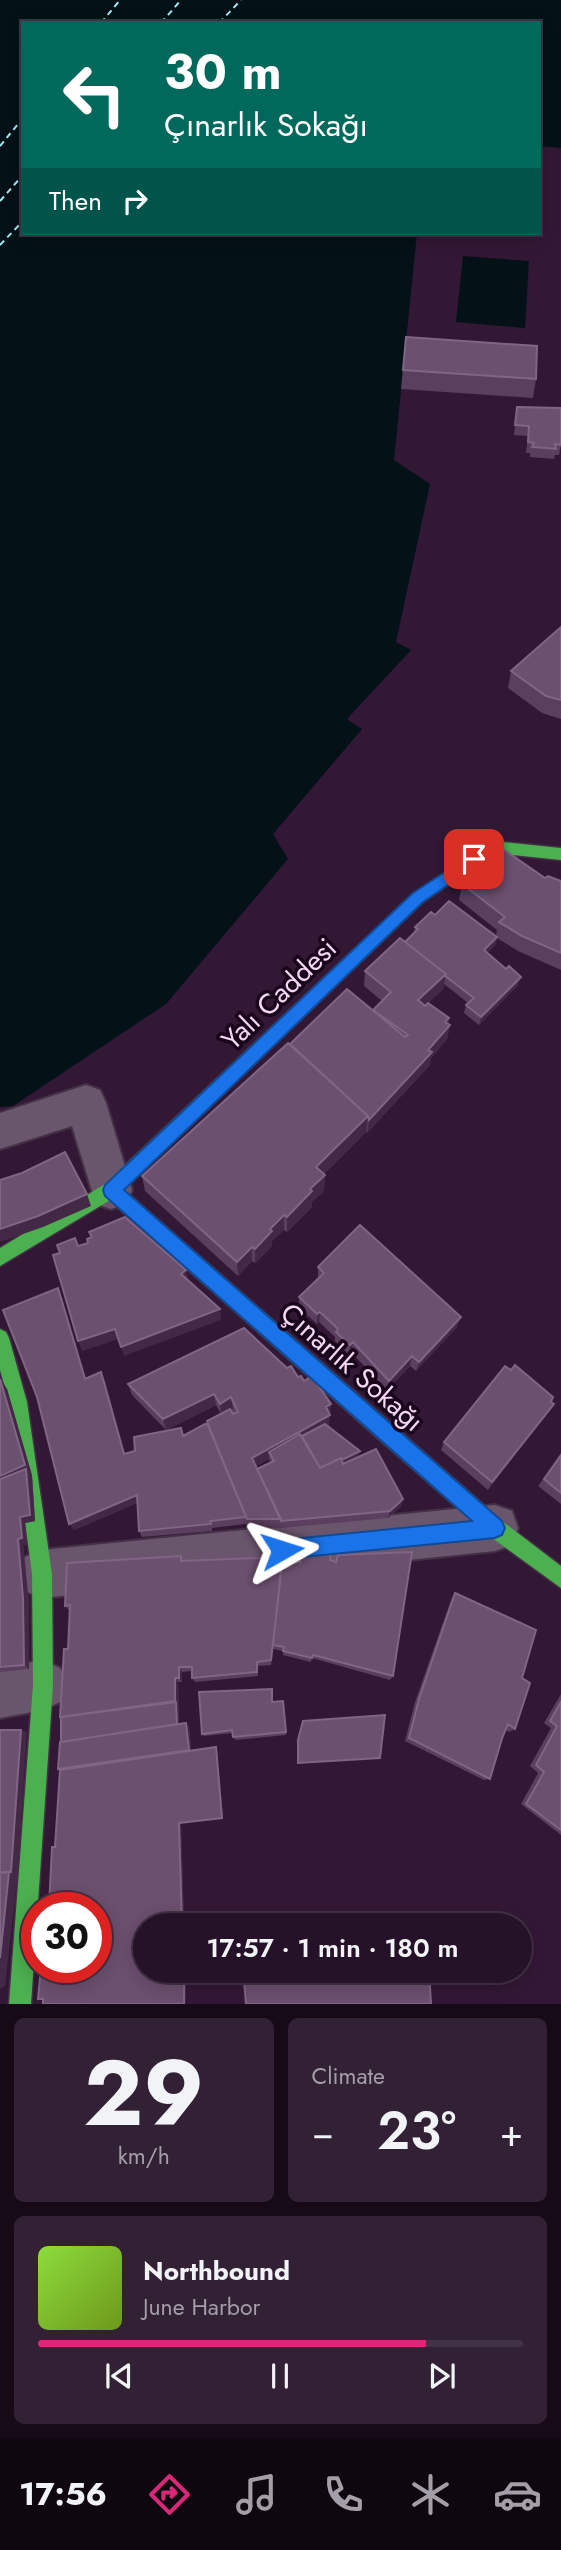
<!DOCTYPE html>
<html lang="en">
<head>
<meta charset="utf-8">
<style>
	:root { --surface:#261228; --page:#322034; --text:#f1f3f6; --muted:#a49ea8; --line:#423245; --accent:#db2777 }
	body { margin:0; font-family:Jost,sans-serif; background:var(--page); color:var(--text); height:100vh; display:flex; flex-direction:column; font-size:26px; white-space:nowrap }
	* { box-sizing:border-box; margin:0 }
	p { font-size:23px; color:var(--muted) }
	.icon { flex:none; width:38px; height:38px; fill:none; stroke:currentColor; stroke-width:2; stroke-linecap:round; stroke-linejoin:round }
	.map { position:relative; height:2004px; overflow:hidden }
	.drawer { display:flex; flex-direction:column; gap:14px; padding:14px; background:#150a16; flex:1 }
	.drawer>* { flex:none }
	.banner { position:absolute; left:21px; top:21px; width:520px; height:214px; border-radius:0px; box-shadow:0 4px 18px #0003,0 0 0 2px var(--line); background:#00695c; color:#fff; overflow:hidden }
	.speed { position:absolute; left:21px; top:1892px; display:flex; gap:14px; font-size:35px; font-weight:700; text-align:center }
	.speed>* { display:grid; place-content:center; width:91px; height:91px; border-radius:50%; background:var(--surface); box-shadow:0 4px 18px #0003,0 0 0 2px var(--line); line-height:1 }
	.speed .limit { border:10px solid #d22; background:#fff; color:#111 }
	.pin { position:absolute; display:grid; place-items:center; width:60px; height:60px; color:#fff; margin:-30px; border-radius:14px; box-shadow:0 4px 10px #0006 }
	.me { position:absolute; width:77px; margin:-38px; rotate:84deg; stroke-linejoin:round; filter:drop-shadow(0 0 5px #0008) }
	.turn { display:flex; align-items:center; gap:24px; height:147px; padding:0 28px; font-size:32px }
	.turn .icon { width:91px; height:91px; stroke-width:2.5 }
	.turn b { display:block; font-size:49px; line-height:60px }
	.then { display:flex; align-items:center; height:66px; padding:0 28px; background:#0003; gap:14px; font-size:26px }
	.big { font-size:52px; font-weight:600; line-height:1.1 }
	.drawer .widget { flex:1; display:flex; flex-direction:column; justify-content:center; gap:10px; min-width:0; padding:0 24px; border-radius:10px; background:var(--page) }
	.drawer .dial { align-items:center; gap:0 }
	.dial b { font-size:91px; line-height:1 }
	.song { display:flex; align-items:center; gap:21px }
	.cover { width:84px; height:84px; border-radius:10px; background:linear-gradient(135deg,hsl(90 70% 55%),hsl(80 70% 35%)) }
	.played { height:7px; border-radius:4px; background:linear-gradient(90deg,var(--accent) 80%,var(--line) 80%) }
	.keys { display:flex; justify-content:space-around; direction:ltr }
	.heat { display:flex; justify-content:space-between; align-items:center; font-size:38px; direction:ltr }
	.drawer .tiles { flex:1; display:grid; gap:14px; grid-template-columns:1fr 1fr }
	.widget:last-child { grid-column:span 2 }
	.trip { position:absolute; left:133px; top:1913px; width:399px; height:70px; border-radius:35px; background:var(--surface); box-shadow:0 4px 18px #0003,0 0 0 2px var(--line); font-weight:600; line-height:70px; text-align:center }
	.dock { display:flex; height:112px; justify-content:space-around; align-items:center; background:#0f0710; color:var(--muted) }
	.dock .icon { width:49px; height:49px }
	.dock .on { color:var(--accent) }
	.dock b { font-size:32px; color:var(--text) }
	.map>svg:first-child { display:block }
	.water { fill:#041116 }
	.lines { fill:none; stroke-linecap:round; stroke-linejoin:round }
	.ferry { stroke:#a1ecf4; stroke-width:2; stroke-dasharray:6 4.5; stroke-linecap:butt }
	.street-casing { stroke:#443145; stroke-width:4 }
	.fast-casing { stroke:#443145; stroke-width:3 }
	.slow-casing { stroke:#443145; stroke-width:3 }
	.street { fill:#6a566c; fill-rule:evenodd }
	.fast { fill:#4caf50; fill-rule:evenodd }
	.slow { fill:#ffc107; fill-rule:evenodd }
	.wall { fill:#5b3f5e; fill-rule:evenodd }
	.shaded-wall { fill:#442947 }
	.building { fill:#6c506f; stroke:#816584; stroke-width:2 }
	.route { fill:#1a73e8; stroke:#114b97; stroke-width:2 }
	.labels { text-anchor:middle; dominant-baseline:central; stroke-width:7; stroke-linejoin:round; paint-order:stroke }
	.street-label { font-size:28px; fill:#f4d6f5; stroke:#1a061b }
</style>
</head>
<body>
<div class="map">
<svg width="561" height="2004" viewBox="0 0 561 2004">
	<rect width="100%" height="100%" fill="#321835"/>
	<path class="water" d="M0,0H561V148L539,146V23H23V233H417L394,460L430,484L396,642L411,650L347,719L362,729L273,834L288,859L166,1004L13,1106L0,1107Z
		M463,256L529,261L525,328L456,322Z"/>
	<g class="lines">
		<path class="ferry" d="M101,23L120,0
			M161,23L181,0
			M219,23L241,0
			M0,146L23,118
			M0,201L23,175
			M0,245L23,221"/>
		<defs>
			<path id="street" d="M86,1085L100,1090L106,1103L132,1190L126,1204L111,1209L96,1204L72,1126L0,1149V1113Z
				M495,1505L512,1511L518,1528L512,1545L495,1551L42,1598L25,1591L18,1574L25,1557L42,1550Z
				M43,1660L60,1668L68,1685L60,1702L43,1710L0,1718V1668Z"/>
			<path id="fast" d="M492,841L561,848V860L494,853L423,902L117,1196L0,1266V1248L105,1184L413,894Z
				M0,1329L6,1332L9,1338L27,1402L52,1574L53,1685L31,2004H9L33,1685L32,1574L9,1402L0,1370Z
				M371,1410L378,1412L502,1521L561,1566V1588L488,1535L364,1426L362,1419L364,1412Z"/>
			<path id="slow" d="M111,1182L117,1184L378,1412L380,1419L378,1426L371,1428L364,1426L105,1196L103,1190L105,1184Z"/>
		</defs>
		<use href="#street" class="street-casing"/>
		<use href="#fast" class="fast-casing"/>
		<use href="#slow" class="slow-casing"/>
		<use href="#street" class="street"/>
		<use href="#fast" class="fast"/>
		<use href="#slow" class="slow"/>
	</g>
	<path class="wall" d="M432,233H534L533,236L482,233V235Z
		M406,337L536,379L533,398L401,389Z
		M517,407L561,445L559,455H555L554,459L530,457V453H526L528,436L514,435Z
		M561,627V719L542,713L508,688L511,671Z
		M492,858L545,878L561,881V970L518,951L497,938L495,945L487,953L518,985L479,1025L464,1013L466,1005L468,1003L444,984L443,989L428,1003L449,1018L448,1023L450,1025L447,1039L431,1058L429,1066L367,1133L366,1132L324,1174L325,1175L324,1191L312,1202V1207L287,1232L284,1230L272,1241V1246L255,1263L252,1261L238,1276L145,1191L142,1176L290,1044L373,1011L382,1001L364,986L365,971L405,942L414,933L415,927L435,915L496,936L497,930L459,900L462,884L473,875L474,868Z
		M318,1267L457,1327L416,1371L410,1366L387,1390L351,1352L349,1355L335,1341V1337L319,1322L317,1324L299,1308V1297L318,1279Z
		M62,1298L86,1378L105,1381L125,1454L183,1435L207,1423L221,1414L216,1405L166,1430L132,1395L128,1384L298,1377L331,1404L328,1426L359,1456L344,1463L401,1506L388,1518L281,1528H248L246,1524L212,1528V1531L142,1537L139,1531L137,1503L74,1530ZM269,1459L271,1463L257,1469L256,1466Z
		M0,1378L7,1389L32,1475L35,1521L25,1523L27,1544L23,1545L29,1603V1669L0,1672Z
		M551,1402L548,1412L488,1490L441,1450L444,1442Z
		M561,1455V1504L538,1486Z
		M181,1556L183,1561L300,1562L330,1560L393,1676L390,1680L312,1658L311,1662L283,1655V1651L273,1649L271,1665L258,1666V1676L195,1682L192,1678V1671L182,1672V1682H178L179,1724L189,1726L191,1750L217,1749L223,1818L181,1823L184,1925H145L186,2001L96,1967L55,1847L61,1742V1717H60L68,1649L70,1611L65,1606Z
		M455,1593L522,1678L515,1729L509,1732L506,1730L490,1779L484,1780L405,1741L415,1702L451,1600Z
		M561,1694V1835L521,1804L538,1773L530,1766L551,1728L544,1723Z
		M273,1702L286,1732V1735L235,1740L233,1733L204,1736L202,1734Z
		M297,1742L380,1758L298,1763Z
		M384,1915L388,1918L420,1915L425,1918L426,1925H337Z"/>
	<path class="shaded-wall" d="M543,181L539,207V183Z
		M497,937L495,945L482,958L484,950Z
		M446,974L443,989L416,1015L418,1000Z
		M521,977L518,985L479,1025L481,1017Z
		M449,1018L447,1029L450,1025L447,1039L431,1058L429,1066L367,1133L369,1120L428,1050L445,1022Z
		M368,1116L366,1132L315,1183L316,1167Z
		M325,1175L324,1191L312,1202V1207L287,1232V1217L310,1189Z
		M87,1194L91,1206L43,1227L0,1242V1229Z
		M284,1215V1230L272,1241V1246L255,1263V1249L270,1229Z
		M252,1247V1261L238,1276L237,1262Z
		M186,1270L188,1280L181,1274Z
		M58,1288L62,1298L89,1388L85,1379Z
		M220,1309L221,1320L124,1356L121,1347Z
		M320,1312L319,1322L317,1324V1314Z
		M461,1317L457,1327L416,1371L419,1362Z
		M115,1329L119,1339L82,1351L78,1341Z
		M353,1342L351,1352L349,1355L350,1345Z
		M412,1356L410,1366L387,1390L389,1381Z
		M101,1372L105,1381L127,1462L124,1454Z
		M0,1378L7,1389L32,1476L35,1521L25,1523L27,1544L23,1545L29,1603V1669L24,1665L0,1488Z
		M214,1394L216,1405L166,1430L163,1419Z
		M231,1397L233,1409L221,1415L220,1404Z
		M331,1404L329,1426L302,1441L269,1452V1459L253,1468L252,1458Z
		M554,1404L548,1412L488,1490L492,1482Z
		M360,1451L359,1456L319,1475L320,1471Z
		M137,1495L140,1502L74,1530L69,1524Z
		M403,1499L401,1506L388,1518L390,1511Z
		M179,1667L182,1672V1682L179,1678Z
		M175,1678L178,1682L179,1727L177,1725Z
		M186,1723L189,1726L191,1752L189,1750Z
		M21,1730L27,1732L18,1871L5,1986L0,1989V1958Z
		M216,1747L217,1749L223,1818H222Z
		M179,1823H181L184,1925H182Z
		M184,1970H186V2001L185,2004H184Z"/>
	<path class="building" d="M406,337L537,346L536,379L403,370Z
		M517,407L561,408V445L555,444L556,449L532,447L534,443L528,442L529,426L515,425Z
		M561,627V700L546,696L511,671Z
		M503,849L545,878L548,876L561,881V953L522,936L499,922L505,917L462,884L477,871L474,868L488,855L492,858Z
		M449,901L497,937L484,950L506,969L509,966L521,977L481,1017L466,1005L474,998L445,976L446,974L405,942L418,929L415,927L431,912L435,915Z
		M400,938L446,974L418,1000L425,1006L428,1003L449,1018L445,1022L450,1025L428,1050L432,1052L369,1120L368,1116L290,1044L347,989L405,1037L408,1035L373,1010L391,992L365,971Z
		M288,1043L368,1116L316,1167L325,1175L310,1189L312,1191L287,1217L284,1215L270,1229L272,1231L255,1249L252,1247L237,1262L142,1176Z
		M65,1152L87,1194L38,1216L0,1229V1180L22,1173Z
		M125,1217L186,1270L181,1274L220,1309L121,1347L115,1329L78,1341L53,1255L60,1253L57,1245L75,1238L78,1246L88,1243L87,1239L92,1237L89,1232Z
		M360,1225L461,1317L419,1362L412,1356L389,1381L353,1342L350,1345L336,1332L338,1329L320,1312L317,1314L299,1297L324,1273L318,1267Z
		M58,1288L85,1379L101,1372L124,1454L135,1451L134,1437L181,1428L183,1436L207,1423L246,1517L210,1521L211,1524L139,1531L137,1495L69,1524L37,1397L3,1310Z
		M244,1328L287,1368L291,1366L298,1377L301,1376L304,1381L312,1376L331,1404L326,1407L330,1415L252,1458L281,1519H247L216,1444L207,1421L230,1409L233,1414L238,1412L231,1397L220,1404L214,1394L163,1419L128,1384Z
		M515,1365L553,1397L551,1402L554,1404L492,1482L444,1442L505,1366L511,1370Z
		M0,1379L25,1465L0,1476Z
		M325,1424L360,1451L342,1460L341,1458L320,1468L302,1436Z
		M300,1434L320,1468L341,1458L343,1464L376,1449L403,1499L390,1511L281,1521L257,1469L274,1461L269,1452Z
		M561,1455V1493L544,1479Z
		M26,1469L30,1515L20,1517L22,1538L18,1539L23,1598L24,1665L0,1667V1479Z
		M308,1547L331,1553L330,1560L336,1562L338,1555L412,1552L393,1676L313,1655L312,1658L283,1651L284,1647L273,1645L282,1561L300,1562L301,1553L306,1554Z
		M181,1556V1561L283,1557L271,1660L257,1662V1672L192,1678V1667H179V1678H175V1701L60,1717L64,1649H68L70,1605L65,1606L67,1563Z
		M455,1593L536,1630L522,1678L530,1683L515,1729L508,1724L502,1738L490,1779L409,1738L419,1699Z
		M272,1689V1702L283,1701L286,1732L233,1737L232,1730L202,1734L199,1692Z
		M176,1702L177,1724L61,1742V1717Z
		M561,1702V1830L526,1804L544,1772L536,1765L557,1726L550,1721Z
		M385,1715L380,1758L298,1763V1740L303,1721Z
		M186,1723L189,1750L58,1769L60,1742Z
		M0,1730H21L11,1872H0Z
		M216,1747L222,1818L179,1823L182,1925H145V1970H184V2004H43V1999H38L41,1967H96V1908H49L52,1847H55L60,1770Z
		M9,1872L0,1958V1873Z
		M425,1918L426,1925H357L388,1919L389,1922Z
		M243,1970H429L431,2004H246Z"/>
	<path class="route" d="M474,853L481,859L479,864L423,902L124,1190L502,1521L505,1528L502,1535L495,1538L282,1559L275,1557L272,1550L275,1543L282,1540L472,1521L105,1196L103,1190L105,1185L413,893Z"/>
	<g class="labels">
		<g class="street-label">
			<text transform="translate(279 994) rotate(-44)">Yalı Caddesi</text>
			<text transform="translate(352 1367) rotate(41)">Çınarlık Sokağı</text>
		</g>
	</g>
</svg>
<div class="speed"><div class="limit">30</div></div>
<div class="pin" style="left:474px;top:859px;background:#d93025"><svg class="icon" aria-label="arrive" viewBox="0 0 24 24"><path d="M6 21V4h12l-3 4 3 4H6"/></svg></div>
<svg class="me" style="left:282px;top:1550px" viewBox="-20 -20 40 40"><path d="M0-17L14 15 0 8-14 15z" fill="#1a73e8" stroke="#fff" stroke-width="4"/></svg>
<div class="trip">17:57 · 1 min · 180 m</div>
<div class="banner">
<div class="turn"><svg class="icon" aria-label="left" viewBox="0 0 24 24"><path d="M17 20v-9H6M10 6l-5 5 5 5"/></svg><div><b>30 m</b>Çınarlık Sokağı</div></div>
<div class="then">Then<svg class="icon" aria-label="right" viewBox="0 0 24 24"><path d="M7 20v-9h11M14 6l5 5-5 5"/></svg></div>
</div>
</div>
<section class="drawer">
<div class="tiles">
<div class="widget dial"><b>29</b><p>km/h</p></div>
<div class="widget"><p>Climate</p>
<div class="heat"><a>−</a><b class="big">23°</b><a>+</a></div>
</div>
<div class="widget">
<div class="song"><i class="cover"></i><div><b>Northbound</b><p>June Harbor</p></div></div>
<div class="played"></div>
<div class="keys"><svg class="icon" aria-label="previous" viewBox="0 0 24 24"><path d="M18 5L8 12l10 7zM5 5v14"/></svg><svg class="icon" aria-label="pause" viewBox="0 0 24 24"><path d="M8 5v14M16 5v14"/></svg><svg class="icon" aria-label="next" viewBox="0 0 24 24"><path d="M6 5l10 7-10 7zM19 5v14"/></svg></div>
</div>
</div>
</section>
<nav class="dock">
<b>17:56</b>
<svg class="icon on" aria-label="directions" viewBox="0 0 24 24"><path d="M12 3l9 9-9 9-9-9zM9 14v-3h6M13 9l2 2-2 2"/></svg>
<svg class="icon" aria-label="music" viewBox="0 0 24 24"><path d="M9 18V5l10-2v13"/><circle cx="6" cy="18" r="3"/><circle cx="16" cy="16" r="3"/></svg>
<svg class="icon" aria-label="phone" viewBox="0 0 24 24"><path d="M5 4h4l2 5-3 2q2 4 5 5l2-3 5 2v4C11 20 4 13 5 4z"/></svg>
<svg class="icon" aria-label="climate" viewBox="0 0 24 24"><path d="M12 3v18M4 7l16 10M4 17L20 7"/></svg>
<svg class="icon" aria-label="car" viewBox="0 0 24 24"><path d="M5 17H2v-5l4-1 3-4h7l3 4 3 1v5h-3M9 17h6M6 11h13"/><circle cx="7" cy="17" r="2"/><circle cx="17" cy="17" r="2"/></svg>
</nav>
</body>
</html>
